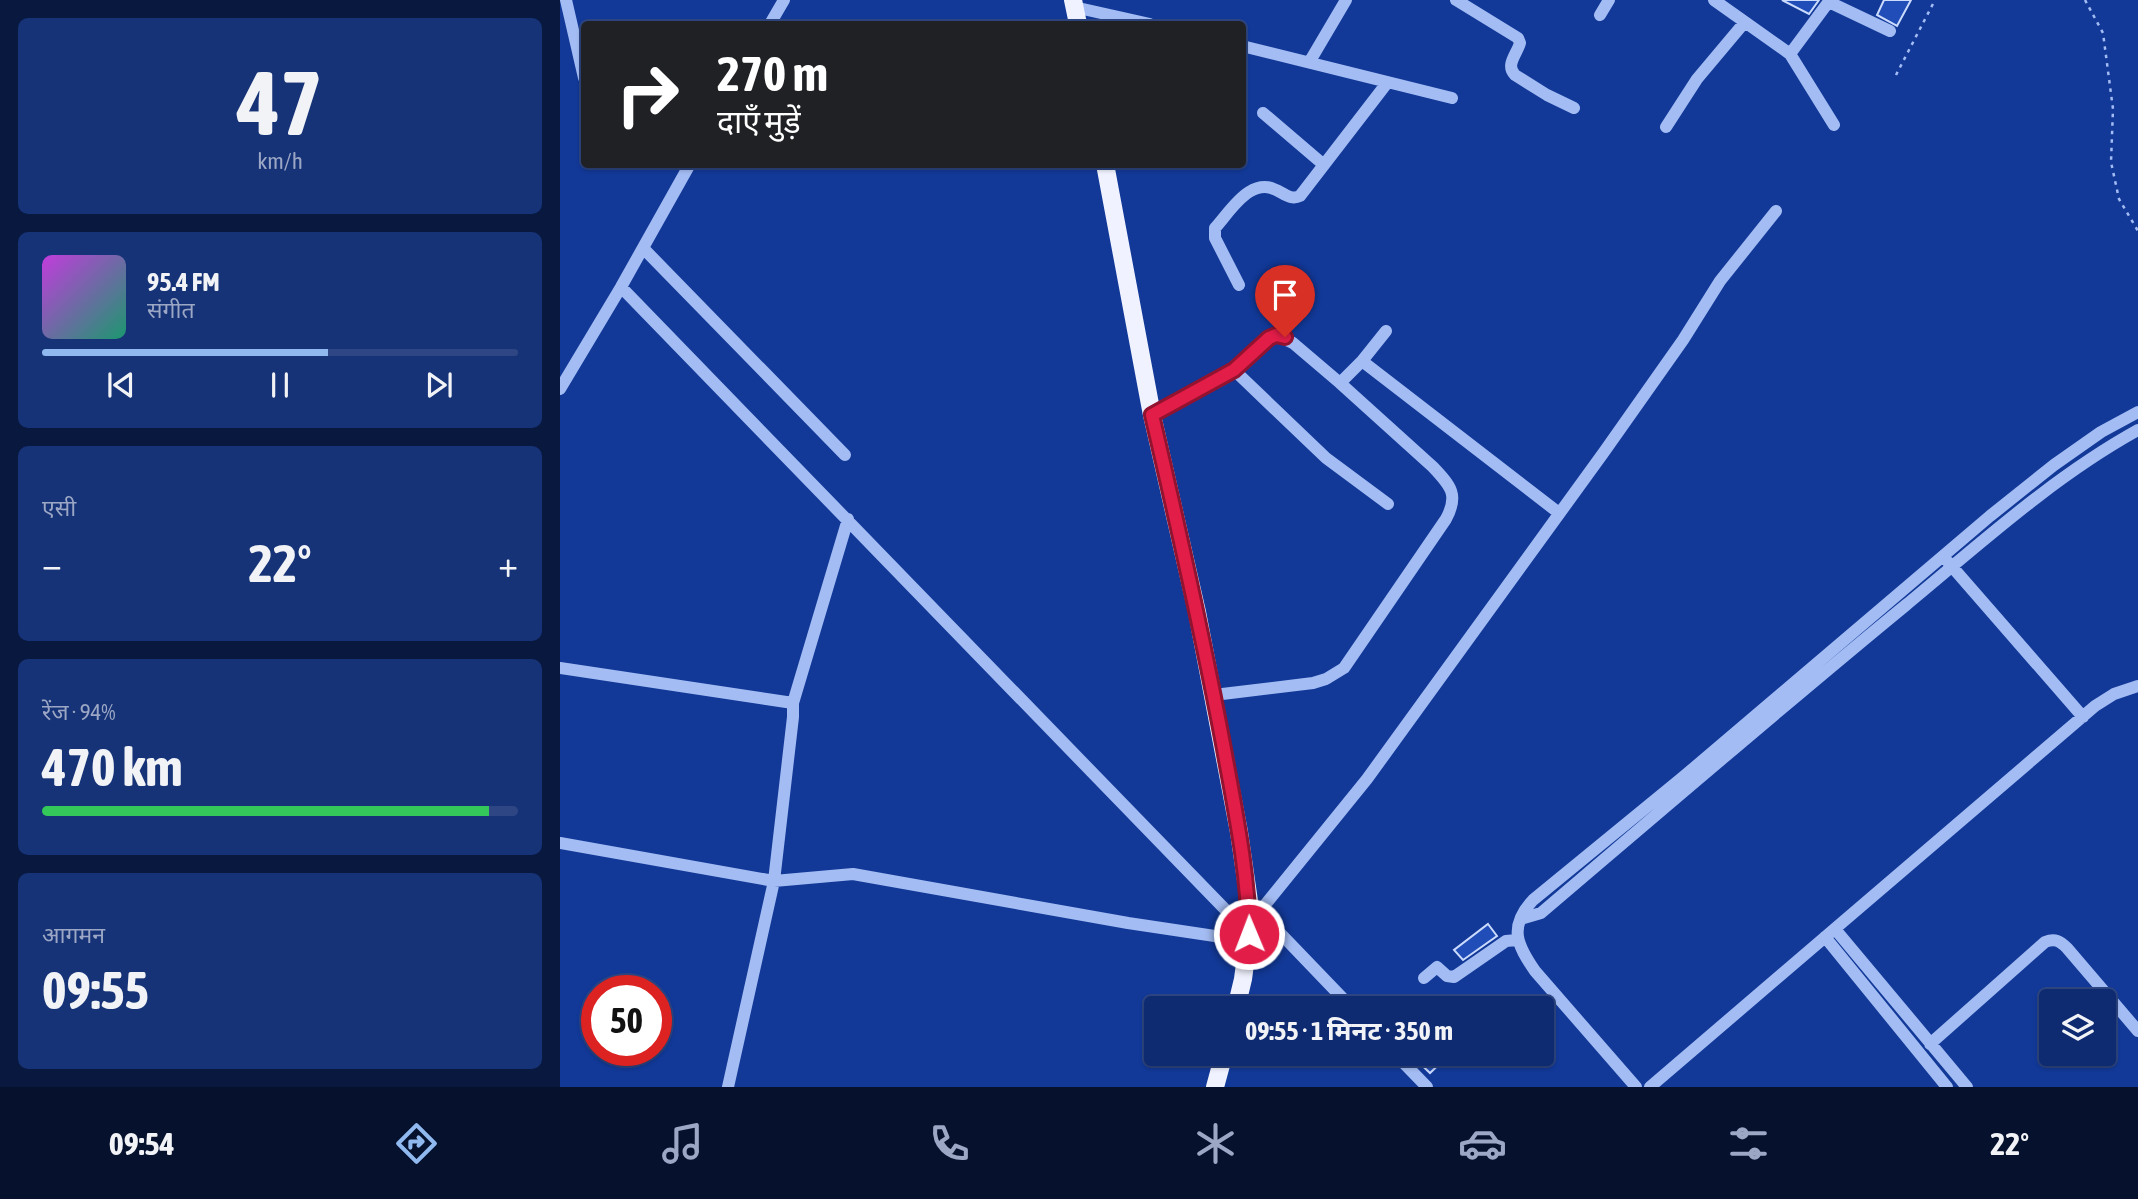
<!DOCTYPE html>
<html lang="hi">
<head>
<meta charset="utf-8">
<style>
	:root { --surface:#0e2b72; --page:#173377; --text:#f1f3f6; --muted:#9ba7c4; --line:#2e4784; --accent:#90b9f0 }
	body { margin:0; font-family:"Asap Condensed","Noto Sans Devanagari",sans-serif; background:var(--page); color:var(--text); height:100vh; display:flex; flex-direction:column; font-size:26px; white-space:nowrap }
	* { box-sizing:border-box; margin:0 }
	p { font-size:23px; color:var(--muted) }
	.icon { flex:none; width:38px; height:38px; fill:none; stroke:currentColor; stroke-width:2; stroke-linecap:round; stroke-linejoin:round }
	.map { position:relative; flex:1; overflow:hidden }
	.drawer { display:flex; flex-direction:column; gap:18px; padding:18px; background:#08183f; width:560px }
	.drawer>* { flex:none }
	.guide { position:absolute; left:21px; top:21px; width:665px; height:147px; border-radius:7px; box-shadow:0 2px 5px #0004,0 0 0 2px var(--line); background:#202124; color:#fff; overflow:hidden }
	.tools { position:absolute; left:1479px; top:989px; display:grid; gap:14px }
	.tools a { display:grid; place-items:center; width:77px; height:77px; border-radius:7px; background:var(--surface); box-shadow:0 2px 5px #0004,0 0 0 2px var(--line); font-size:35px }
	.speed { position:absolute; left:21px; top:975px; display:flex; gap:14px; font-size:35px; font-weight:700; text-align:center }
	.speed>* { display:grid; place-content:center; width:91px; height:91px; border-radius:50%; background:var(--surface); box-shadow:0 2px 5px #0004,0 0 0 2px var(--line); line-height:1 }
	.speed .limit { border:10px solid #d22; background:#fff; color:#111 }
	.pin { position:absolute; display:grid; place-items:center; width:60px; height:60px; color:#fff; margin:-72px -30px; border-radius:50% 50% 50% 0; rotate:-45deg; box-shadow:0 0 7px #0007 }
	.pin .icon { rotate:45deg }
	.me { position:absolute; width:77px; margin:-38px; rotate:359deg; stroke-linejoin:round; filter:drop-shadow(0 0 5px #0008) }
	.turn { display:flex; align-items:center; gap:24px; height:147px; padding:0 21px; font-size:32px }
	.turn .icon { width:91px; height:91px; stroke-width:2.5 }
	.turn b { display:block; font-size:49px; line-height:60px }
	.big { font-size:52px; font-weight:700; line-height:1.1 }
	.drawer .tile { flex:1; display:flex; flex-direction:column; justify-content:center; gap:10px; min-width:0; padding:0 24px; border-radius:10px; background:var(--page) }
	.drawer .dial { align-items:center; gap:0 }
	.dial b { font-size:91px; line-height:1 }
	.song { display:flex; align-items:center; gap:21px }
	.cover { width:84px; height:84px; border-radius:10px; background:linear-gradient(135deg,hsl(290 70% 55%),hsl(160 70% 35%)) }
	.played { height:7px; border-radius:4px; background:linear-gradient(90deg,var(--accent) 60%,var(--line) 60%) }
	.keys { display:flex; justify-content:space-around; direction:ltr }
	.heat { display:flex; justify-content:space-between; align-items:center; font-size:38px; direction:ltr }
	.charge { height:10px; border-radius:5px; background:linear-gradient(90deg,#34c759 94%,var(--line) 0) }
	.trip { position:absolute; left:584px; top:996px; width:410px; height:70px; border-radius:7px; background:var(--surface); box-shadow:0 2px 5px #0004,0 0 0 2px var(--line); font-weight:700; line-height:70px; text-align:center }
	.tab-bar { display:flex; height:112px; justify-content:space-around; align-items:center; background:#06112e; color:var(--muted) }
	.tab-bar .icon { width:49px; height:49px }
	.tab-bar .on { color:var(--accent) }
	.tab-bar b { font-size:32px; color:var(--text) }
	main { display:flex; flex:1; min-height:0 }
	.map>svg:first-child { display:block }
	.building { fill:#204db7; stroke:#cbdbfd; stroke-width:2 }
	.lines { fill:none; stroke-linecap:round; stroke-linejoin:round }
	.path { stroke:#a3bcf3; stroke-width:2.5; stroke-dasharray:3.5 5; stroke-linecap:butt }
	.minor { stroke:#a3bcf3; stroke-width:12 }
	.major { stroke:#f0f3ff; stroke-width:18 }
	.route-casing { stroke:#92132f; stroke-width:18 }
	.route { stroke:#e11d48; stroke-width:12 }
</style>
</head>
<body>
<main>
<section class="drawer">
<div class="tile dial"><b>47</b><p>km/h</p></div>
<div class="tile">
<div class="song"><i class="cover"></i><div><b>95.4 FM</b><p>संगीत</p></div></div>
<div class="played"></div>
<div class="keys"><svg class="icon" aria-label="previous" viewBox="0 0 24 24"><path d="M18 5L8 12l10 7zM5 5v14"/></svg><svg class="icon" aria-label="pause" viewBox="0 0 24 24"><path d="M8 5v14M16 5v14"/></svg><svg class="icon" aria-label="next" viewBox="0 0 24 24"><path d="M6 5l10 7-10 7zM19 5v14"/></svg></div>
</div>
<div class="tile"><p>एसी</p>
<div class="heat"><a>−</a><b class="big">22°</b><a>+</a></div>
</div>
<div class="tile"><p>रेंज · 94%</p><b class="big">470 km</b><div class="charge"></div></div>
<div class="tile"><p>आगमन</p><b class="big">09:55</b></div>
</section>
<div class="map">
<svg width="1578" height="1087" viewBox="0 0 1578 1087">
	<rect width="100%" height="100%" fill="#123998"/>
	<path class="building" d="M1222,0H1259L1249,14Z
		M1324,0H1351L1337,26L1317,15Z
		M928,924L937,936L903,960L894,950Z
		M850,1054H890L870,1073Z"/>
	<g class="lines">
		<path class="path" d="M1525,0L1543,33L1553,109L1551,162L1559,199L1578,231
			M1336,75L1375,0"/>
		<path class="minor" d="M6,0L24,78
			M896,0L958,38L960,43C957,54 945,65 955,75L987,95L1014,108
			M1154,0L1230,54L1274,125
			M1269,2L1330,31
			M514,7L590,24
			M1040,15L1049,0
			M210,24L224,0
			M682,46L892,98
			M1230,54L1270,0
			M750,61L786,0
			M703,113L764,165
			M1106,127L1137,79L1184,23
			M83,248L285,455
			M679,285L655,238V228C665,217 676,200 689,192C715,176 724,204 740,196L827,83
			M61,287L689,934
			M802,361L999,513
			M674,370L766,458L828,504
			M780,383L802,361L826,331
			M0,389L61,287L130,164
			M592,415L674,370L703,342L716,335L733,343L780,383L873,467C891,486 899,495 886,519L784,668L766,679L753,683L654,695
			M1388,562L1523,717
			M0,668L233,703V717L214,881L168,1087
			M233,703L288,519
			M0,843L214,881L293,874L568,923L688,941
			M694,906L792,1008
			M700,911L807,779L1044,452L1123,340L1160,281L1216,211
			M961,919L981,913C1102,810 1223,706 1346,605C1421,543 1493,477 1578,430
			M1275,929L1407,1087
			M1265,937L1387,1087
			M864,978L877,967L887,976L894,977L946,941L957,940
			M1370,1044L1485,942C1495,938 1500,941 1507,948L1578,1031
			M835,1054L867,1087
			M1076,1087L975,971C957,945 948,927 973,900L1122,778L1430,516L1494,465L1541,432L1578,412
			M1090,1087L1535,706L1554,694L1578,686"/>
		<path class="major" d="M513,0L518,24
			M545,164L592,415L637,612L679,832L689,901V934L683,979L676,1008
			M655,1087L664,1054"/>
	</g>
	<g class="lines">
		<defs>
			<path id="route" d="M689,934C688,871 675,810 664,749C643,637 618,526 592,415L674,370L709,338L716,335L725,337"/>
		</defs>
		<use href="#route" class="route-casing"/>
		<use href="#route" class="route"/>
	</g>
</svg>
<div class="tools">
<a><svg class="icon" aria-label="layers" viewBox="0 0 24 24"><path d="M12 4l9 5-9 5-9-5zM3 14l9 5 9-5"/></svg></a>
</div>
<div class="speed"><div class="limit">50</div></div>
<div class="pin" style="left:725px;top:337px;background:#d93025"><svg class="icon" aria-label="arrive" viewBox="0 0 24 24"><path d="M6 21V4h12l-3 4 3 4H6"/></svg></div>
<svg class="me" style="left:689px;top:934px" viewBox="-20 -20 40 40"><circle r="17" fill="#e11d48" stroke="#fff" stroke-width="3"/><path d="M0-11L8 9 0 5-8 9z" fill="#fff"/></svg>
<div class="trip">09:55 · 1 मिनट · 350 m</div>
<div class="guide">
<div class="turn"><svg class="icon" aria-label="right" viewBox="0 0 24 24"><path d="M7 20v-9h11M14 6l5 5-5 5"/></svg><div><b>270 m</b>दाएँ मुड़ें</div></div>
</div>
</div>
</main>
<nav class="tab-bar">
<b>09:54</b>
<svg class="icon on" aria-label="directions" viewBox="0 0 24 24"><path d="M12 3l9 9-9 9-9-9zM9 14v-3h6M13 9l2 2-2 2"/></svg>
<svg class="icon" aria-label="music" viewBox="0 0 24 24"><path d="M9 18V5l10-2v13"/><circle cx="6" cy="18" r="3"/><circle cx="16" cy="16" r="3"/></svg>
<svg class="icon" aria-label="phone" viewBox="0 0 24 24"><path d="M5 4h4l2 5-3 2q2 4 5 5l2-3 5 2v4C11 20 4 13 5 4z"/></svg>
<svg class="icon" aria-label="climate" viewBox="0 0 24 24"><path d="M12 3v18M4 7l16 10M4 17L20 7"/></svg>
<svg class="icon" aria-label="car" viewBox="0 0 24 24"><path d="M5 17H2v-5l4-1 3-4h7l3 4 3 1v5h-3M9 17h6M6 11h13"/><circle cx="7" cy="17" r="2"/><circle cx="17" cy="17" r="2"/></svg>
<svg class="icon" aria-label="filters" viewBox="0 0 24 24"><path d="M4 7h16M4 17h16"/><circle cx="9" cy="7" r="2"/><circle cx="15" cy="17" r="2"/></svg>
<b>22°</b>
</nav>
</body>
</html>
